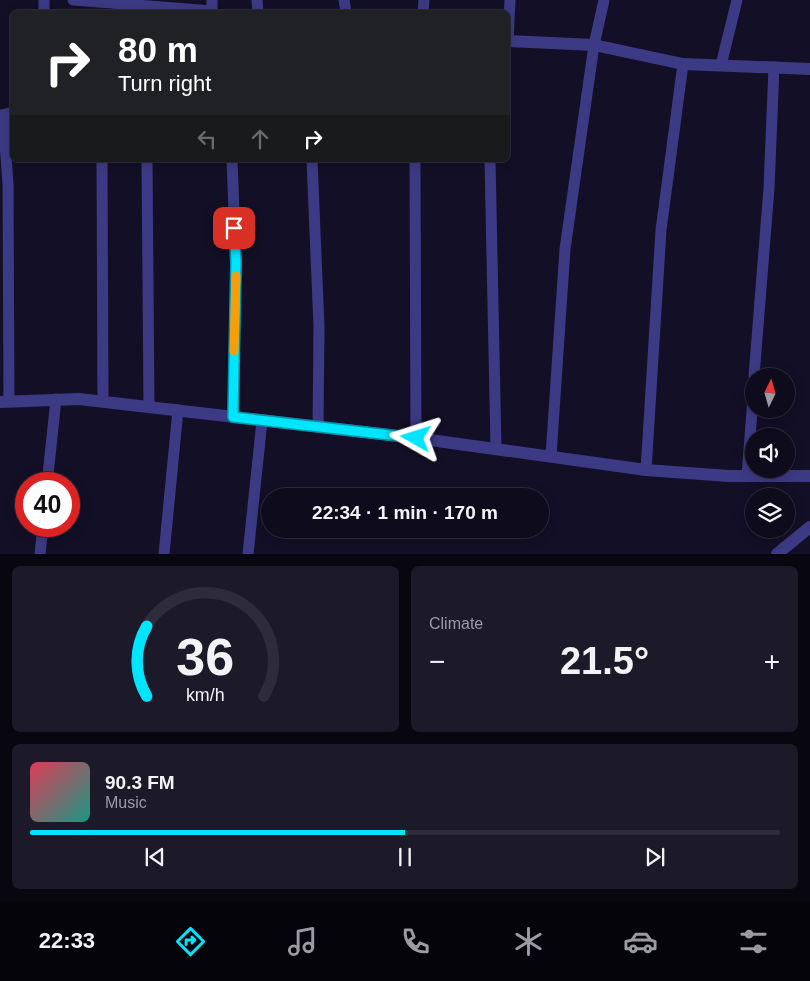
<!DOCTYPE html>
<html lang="en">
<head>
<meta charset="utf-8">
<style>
	:root { --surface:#0e0b1c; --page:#1c1929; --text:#f1f3f6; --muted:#9b9ba3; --line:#2e2b3b; --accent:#00e5ff }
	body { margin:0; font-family:Helvetica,sans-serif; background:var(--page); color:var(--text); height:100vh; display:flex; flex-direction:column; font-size:19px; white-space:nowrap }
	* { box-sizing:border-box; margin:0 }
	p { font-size:16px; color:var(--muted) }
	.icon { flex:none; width:28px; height:28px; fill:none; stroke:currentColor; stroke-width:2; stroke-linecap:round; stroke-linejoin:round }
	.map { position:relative; height:554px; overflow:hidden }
	.side { display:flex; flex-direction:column; gap:12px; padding:12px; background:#08060f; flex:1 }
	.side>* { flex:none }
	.guide { position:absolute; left:10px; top:10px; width:500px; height:152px; border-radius:8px; box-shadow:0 2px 12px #0003,0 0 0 1px var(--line); background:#202124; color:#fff; overflow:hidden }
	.needle { width:32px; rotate:5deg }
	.controls { position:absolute; left:745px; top:368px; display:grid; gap:10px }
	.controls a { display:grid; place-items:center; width:50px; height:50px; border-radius:50%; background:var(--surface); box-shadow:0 2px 12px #0003,0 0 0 1px var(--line); font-size:25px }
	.speed { position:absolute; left:15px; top:472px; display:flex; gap:10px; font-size:25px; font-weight:700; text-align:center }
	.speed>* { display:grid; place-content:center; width:65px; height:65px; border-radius:50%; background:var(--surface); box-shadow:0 2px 12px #0003,0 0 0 1px var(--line); line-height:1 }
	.speed .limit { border:8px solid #d22; background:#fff; color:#111 }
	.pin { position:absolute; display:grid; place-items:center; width:42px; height:42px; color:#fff; margin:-21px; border-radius:10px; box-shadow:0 2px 8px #0006 }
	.me { position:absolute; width:55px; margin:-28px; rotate:276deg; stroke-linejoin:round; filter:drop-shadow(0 0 4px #0008) }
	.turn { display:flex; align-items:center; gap:18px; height:105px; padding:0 25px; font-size:22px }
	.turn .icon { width:65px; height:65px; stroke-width:2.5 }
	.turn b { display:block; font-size:35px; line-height:42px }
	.lanes { display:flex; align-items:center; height:48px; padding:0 25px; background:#0003; justify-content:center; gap:25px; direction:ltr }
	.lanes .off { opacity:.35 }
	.big { font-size:38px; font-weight:700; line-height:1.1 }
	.side .widget { flex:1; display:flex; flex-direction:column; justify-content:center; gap:8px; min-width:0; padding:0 18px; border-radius:8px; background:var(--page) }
	.side .dial { align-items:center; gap:0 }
	.dial svg { height:130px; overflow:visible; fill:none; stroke:var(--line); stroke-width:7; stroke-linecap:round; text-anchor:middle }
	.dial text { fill:var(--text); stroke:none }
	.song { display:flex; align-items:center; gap:15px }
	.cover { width:60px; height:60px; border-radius:8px; background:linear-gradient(135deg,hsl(350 70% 55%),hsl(170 70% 35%)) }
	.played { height:5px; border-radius:2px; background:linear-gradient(90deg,var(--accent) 50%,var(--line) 50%) }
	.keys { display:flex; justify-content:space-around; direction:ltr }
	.heat { display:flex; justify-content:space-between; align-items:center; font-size:28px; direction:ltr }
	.side .tiles { flex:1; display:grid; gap:12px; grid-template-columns:1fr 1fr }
	.widget:last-child { grid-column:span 2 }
	.trip { position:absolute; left:261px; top:488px; width:288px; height:50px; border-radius:25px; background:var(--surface); box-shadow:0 2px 12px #0003,0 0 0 1px var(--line); font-weight:700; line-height:50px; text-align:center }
	.tabs { display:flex; height:80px; justify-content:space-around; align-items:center; background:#06040b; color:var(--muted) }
	.tabs .icon { width:35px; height:35px }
	.tabs .selected { color:var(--accent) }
	.tabs b { font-size:22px; color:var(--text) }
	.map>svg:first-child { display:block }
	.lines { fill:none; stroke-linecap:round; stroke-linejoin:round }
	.minor { stroke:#3d3a85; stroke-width:11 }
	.tertiary { stroke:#3d3a85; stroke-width:12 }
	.route-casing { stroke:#0095a6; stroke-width:12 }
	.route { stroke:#00e5ff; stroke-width:9 }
	.slow { stroke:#f59e0b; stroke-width:9 }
</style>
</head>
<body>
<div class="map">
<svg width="810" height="554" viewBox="0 0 810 554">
	<rect width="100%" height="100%" fill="#130f26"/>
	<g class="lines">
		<path class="minor" d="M73,0L212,11
			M257,0L258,12
			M344,0L346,12
			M44,12V0
			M212,12V0
			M423,12L424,0
			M508,42L510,0
			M721,65L737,0
			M3,115L8,184L9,401
			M102,160L103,401
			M147,160L149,406
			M232,160L236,262L233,417
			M312,160L319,327L318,427
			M415,160L416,438
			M490,160L496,448
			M754,376L769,188L774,67
			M551,456L565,249L594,45L604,0
			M646,470L661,230L683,64
			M747,476L754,385
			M47,484L56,399
			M40,554L43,526
			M164,554L178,410
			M248,554L262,421"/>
		<path class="tertiary" d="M508,41L594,45L683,64L810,69
			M0,116L12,113
			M0,402L79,399L416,438L646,470L729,476H810
			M777,554L810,527"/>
	</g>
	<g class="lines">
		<defs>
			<path id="route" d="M234,228L236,262L233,417L416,438"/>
		</defs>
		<use href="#route" class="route-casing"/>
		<use href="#route" class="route"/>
		<path class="slow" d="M234,351L236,276"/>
	</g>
</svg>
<div class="controls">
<a><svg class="needle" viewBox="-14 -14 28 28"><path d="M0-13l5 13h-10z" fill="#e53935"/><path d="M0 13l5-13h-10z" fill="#9b9ba3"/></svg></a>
<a><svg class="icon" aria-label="sound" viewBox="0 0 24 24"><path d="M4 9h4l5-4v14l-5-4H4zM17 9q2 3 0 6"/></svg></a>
<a><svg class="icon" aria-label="layers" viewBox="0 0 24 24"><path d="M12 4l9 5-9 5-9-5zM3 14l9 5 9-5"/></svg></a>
</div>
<div class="speed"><div class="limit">40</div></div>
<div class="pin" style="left:234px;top:228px;background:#d93025"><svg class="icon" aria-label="arrive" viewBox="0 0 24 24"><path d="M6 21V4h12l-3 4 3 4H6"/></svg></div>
<svg class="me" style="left:416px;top:438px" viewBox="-20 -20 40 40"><path d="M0-17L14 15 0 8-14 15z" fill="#00e5ff" stroke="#fff" stroke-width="4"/></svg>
<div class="trip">22:34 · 1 min · 170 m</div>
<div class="guide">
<div class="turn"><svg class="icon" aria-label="right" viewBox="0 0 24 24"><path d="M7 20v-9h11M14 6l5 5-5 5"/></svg><div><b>80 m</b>Turn right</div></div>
<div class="lanes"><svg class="icon off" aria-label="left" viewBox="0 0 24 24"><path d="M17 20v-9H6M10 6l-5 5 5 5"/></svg><svg class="icon off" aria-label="ahead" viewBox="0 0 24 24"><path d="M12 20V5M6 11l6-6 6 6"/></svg><svg class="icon" aria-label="right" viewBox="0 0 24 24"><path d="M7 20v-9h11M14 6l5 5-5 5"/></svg></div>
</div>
</div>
<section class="side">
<div class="tiles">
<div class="widget dial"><svg viewBox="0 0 100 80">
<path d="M14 69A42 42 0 1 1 86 69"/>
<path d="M14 69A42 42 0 0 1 14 26" stroke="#00e5ff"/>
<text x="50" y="56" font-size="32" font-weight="700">36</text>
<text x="50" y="72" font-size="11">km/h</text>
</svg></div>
<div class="widget"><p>Climate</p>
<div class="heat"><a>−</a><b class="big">21.5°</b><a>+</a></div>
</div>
<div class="widget">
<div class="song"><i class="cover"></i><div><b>90.3 FM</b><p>Music</p></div></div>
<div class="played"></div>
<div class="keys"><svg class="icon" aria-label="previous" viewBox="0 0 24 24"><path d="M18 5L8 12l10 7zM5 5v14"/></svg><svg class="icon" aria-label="pause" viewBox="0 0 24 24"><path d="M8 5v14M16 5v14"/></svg><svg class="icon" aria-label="next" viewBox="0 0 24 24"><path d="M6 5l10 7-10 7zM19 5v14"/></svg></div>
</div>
</div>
</section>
<nav class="tabs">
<b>22:33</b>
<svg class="icon selected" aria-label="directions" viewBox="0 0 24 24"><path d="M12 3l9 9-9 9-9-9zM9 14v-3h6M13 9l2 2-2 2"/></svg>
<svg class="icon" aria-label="music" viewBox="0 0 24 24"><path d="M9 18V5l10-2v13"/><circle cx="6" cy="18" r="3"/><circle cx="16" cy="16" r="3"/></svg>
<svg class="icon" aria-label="phone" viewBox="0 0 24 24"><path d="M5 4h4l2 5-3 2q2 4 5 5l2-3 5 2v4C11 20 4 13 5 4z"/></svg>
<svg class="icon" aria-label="climate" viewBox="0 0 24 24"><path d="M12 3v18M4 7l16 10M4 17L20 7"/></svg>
<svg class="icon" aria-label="car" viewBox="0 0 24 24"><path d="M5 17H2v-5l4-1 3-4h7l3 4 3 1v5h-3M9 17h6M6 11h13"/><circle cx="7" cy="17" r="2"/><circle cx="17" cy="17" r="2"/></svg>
<svg class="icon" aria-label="filters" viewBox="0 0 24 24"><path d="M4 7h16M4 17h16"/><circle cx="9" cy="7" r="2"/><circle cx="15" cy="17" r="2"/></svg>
</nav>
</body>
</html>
